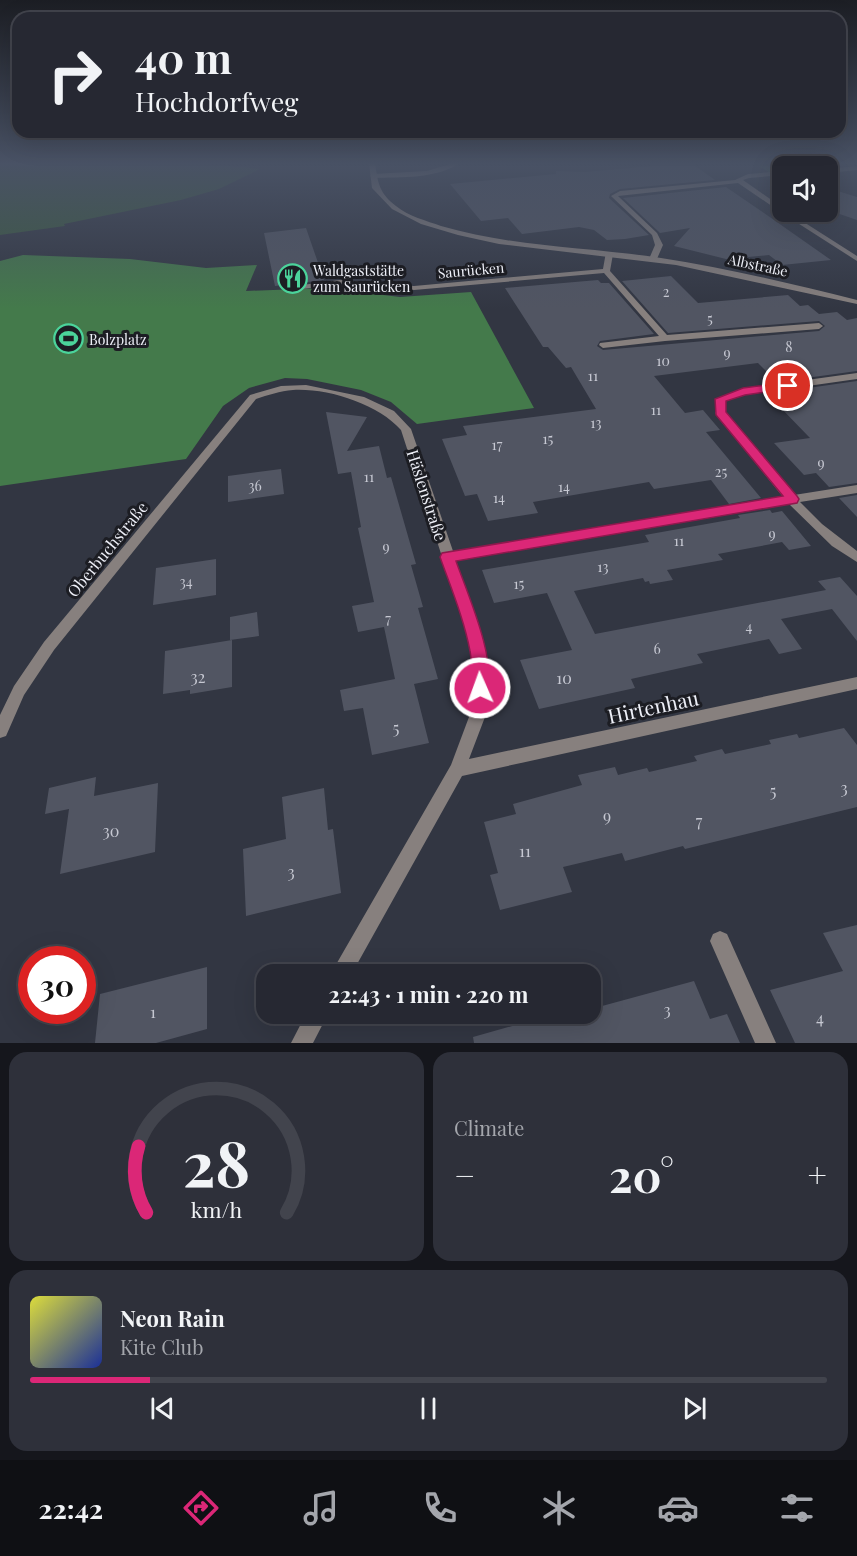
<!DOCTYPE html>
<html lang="en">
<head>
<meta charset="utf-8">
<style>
	:root { --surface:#262832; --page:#2e303a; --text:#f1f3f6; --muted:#a4a6ac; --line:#42444d; --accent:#db2777 }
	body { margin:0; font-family:"Playfair Display",serif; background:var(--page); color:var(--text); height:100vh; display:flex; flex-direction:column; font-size:22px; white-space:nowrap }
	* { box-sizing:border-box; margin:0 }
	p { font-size:20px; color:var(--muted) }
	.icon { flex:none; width:33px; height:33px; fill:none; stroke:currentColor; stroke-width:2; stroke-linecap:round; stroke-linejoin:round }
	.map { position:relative; height:1043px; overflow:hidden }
	.sheet { display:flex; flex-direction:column; gap:9px; padding:9px; background:#15161c; flex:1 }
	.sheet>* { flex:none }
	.guide { position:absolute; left:12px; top:12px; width:834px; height:126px; border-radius:18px; box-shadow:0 6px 24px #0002,0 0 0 2px var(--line); background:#262832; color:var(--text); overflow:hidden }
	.tools { position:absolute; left:772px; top:156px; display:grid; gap:12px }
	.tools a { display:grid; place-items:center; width:66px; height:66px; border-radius:12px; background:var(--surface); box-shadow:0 6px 24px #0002,0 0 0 2px var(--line); font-size:30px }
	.speed { position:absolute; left:18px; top:946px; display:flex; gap:12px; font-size:30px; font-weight:700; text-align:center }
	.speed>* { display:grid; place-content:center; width:78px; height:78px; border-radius:50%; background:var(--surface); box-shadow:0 6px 24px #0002,0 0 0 2px var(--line); line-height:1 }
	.speed .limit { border:9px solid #d22; background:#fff; color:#111 }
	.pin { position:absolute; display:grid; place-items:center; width:51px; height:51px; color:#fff; margin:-26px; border:3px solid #fff; border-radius:50%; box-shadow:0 2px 6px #0007 }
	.me { position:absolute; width:66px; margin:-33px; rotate:358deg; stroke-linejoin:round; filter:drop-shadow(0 0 4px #0008) }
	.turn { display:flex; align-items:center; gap:21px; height:126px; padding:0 24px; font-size:27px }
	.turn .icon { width:78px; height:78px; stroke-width:2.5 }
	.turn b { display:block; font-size:42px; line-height:51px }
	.big { font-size:45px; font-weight:700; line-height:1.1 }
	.sheet .card { flex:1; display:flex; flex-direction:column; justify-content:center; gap:9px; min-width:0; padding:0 21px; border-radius:18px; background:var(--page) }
	.sheet .dial { align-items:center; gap:0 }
	.dial svg { height:156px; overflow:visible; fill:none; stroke:var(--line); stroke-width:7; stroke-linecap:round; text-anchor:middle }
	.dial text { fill:var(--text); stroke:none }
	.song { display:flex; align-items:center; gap:18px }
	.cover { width:72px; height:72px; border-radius:9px; background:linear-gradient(135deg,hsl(60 70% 55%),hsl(230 70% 35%)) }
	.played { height:6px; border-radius:3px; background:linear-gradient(90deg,var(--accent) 15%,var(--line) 15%) }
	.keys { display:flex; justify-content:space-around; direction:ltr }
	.heat { display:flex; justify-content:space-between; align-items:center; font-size:33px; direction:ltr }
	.sheet .tiles { flex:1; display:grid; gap:9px; grid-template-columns:1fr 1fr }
	.card:last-child { grid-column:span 2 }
	.trip { position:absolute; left:256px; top:964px; width:345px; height:60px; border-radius:18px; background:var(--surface); box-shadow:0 6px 24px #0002,0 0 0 2px var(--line); font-weight:700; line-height:60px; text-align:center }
	.tabs { display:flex; height:96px; justify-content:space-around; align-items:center; background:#0f1014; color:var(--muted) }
	.tabs .icon { width:42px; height:42px }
	.tabs .selected { color:var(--accent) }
	.tabs b { font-size:27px; color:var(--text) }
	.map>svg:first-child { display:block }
	.green { fill:#3b5a3e }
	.forest { fill:#447a4b }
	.building { fill:#515562 }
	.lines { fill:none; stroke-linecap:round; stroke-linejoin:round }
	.minor { fill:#87807e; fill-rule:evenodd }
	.tertiary { fill:#87807e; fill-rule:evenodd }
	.route { fill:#db2777; stroke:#8e194d; stroke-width:1.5 }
	.labels { text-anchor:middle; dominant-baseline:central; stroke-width:6; stroke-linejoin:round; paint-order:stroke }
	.far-street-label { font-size:14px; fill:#edeff7; stroke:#1c1d23 }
	.far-poi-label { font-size:14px; fill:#edeff7; stroke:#1c1d23; text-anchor:start }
	.number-label { font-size:14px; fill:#c6c8d2 }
	.street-label { font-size:16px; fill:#edeff7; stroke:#1c1d23 }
	.near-number-label { font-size:16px; fill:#c6c8d2 }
	.near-street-label { font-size:20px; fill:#edeff7; stroke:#1c1d23 }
</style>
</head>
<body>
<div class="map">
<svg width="857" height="1043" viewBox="0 0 857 1043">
	<rect width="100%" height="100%" fill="#323642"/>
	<path class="green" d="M0,163H197L260,169L219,189L181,200L64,224L65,226L0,235Z"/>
	<path class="forest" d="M754,163H857V164L783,166V170L769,172Z
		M23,255L130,259L206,268L257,265L246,291L325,288L400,297L471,292L534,408L417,424L391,402L361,390L307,379L285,378L249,388L223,406L186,459L0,486V261Z"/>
	<path class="building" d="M648,163H691L715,180L620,189L610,194L609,198L649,235L625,239L607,240L594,230L579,227L522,234L508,218L481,221L450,184L556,174V171L585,172L653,166Z
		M726,187L764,213L831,260L782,265L769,255L748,257L742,263L674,246L690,228L660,233L623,198Z
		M828,188L857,197V220L828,210Z
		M306,228L324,280L275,286L264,233Z
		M671,276L698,303L788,295L800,306L808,305L819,314L837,312L847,320L857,318V371L777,382L758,363L654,376L685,413L703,410L720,430L706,432L761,498L729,504L711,480L654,489L649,482L533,502L538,513L488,521L477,494L465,496L442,439L467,435L463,426L596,409L571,367L566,368L548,347H543L505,288L598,280L601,283H609L654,334L600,341L597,346L603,350L819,331L825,326L819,321L668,333L622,281Z
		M857,381V483L829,487L816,473L804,475L774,443L810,438L778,405L798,402L787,391Z
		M326,412L367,417L347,451L379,446L387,478L391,477L416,564L411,565L423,607L418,608L438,679L414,684L429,743L372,755L363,708L344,711L340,690L395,679L384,627L358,632L352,606L374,602L358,528L361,527L351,472L338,474Z
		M281,469L284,494L228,502V476Z
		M857,495V517L839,498Z
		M770,510L772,513L782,511L811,546L789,550L782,542L718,554L723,560L667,570L673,580L650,584L649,581L645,582L643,578L574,591L595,634L826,590L818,581L840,577L857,596V641L832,609L781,619L802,649L779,654L769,639L697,654L703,663L631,679L635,688L539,709L520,660L572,650L547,593L494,603L482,570L649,542L645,535L740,518L738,515Z
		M216,559V595L153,605L156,568Z
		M257,612L259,636L230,640V617Z
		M232,640V687L190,694V690L163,694L165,651Z
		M844,728L857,745V807L685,849L683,846L625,861L622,853L563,867L572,892L500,910L490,875L498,873L484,822L516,814L513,804L582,785L578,775L615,767L618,775L647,768L649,772L697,761L694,756L722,749L725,754L771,744L769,740L797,734L799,738Z
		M96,777L94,796L158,783L155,852L60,874L69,809L45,814L49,788Z
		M324,788L328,830L333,829L341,893L246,916L243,849L286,839L282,797Z
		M857,925V1043H795L770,990L843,971L823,933Z
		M207,967V1029L156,1043H95L100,994Z
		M694,981L710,1019L727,1014L740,1043H474L473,1037L555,1014H591V1009Z"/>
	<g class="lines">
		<path class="minor" d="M453,163H460C436,179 401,177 373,178L370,176L373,174L427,171Z
			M857,166V170L828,173V169Z
			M783,171V175L749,178L743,180L783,208V212H788L857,256V261L782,213L738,183L618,196L657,233L663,245L656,261H650L649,259L655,245L652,235L611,196L620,191L735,180L748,174Z
			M606,252L613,254L610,271L667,335L819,323L823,326L819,329L665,341L603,348L599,345L600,343L659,336L604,273L414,290L340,284L302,289L298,287L302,285L340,280L414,286L603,269Z
			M857,373V379L744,395L726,401L725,413L794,495L857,485V493L800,502L822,524L857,551V562L832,546L789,504L456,560L486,654L487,688L485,717L469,759L857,677V689L462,776L351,975H330L451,765L469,717L473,688L472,654L467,634L401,430C378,404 328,388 293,390C280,391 268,395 256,399L54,650L24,695L6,736L0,738V715L14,686L44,642L250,395L281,386L306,385L364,397L394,411L411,429L453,551L783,497L715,413L716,399L743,389Z
			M720,931L727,934L776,1043H755L710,941L713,934Z
			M306,1014H328L313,1043H291Z"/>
		<path class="tertiary" d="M369,163H375C378,183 379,193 396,206C408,216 427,221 441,226C513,247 588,247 661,258C727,268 792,284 857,300V304L676,265L499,244L458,235L421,224L392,209L372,188Z"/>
	</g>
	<linearGradient id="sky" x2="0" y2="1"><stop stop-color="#1c1e24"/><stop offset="0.53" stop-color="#495265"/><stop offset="1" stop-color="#495265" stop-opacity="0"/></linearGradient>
	<rect width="857" height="309" fill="url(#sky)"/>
	<path class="route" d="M788,382L792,383V388L745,395L726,401V412L797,496L799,499L797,503L456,561C466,590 499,664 486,693L480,695L474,693C468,680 473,665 470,651C464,619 451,588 440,557L442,553L783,496L716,415L715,399L743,388Z"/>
	<defs>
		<symbol id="restaurant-ring" viewBox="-11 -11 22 22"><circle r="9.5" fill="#1c1d23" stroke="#4bd49b" stroke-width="1.5"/><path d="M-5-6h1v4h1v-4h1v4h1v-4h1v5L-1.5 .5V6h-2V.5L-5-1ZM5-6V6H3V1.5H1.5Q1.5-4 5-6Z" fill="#4bd49b"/></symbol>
		<symbol id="stadium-ring" viewBox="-11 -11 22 22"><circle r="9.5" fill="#1c1d23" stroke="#4bd49b" stroke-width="1.5"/><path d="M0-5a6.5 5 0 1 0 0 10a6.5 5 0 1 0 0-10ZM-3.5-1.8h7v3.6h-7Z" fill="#4bd49b"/></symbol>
	</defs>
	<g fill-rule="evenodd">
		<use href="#restaurant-ring" x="276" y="262" width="33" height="33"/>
		<use href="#stadium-ring" x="52" y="322" width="33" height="33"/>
	</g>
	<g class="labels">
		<g class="far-street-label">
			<text transform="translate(758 265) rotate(12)">Albstraße</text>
			<text transform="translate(471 270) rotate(-5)">Saurücken</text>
		</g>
		<g class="far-poi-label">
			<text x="313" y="270">Waldgaststätte<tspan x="313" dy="16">zum Saurücken</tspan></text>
			<text x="89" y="339">Bolzplatz</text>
		</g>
		<g class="number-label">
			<text x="666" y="291">2</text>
			<text x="710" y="318">5</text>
			<text x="789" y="346">8</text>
			<text x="727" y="352">9</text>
			<text x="663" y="360">10</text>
			<text x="593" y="375">11</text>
			<text x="656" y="409">11</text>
			<text x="596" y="422">13</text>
			<text x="548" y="438">15</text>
			<text x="497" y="444">17</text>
			<text x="821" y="462">9</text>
			<text x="721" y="471">25</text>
			<text x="369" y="476">11</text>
			<text x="255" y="485">36</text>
			<text x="564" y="486">14</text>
			<text x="499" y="497">14</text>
			<text x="772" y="533">9</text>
			<text x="679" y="540">11</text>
			<text x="386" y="546">9</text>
			<text x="603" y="566">13</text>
			<text x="186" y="581">34</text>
			<text x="519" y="583">15</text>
			<text x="388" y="618">7</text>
			<text x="749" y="626">4</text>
			<text x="657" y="648">6</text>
		</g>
		<g class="street-label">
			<text transform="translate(427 495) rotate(72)">Häslenstraße</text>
			<text transform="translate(107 549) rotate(-51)">Oberbuchstraße</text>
		</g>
		<g class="near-number-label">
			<text x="198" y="676">32</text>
			<text x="564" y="677">10</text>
			<text x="396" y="727">5</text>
			<text x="844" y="787">3</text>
			<text x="773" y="790">5</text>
			<text x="607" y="815">9</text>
			<text x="699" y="820">7</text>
			<text x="111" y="830">30</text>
			<text x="525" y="850">11</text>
			<text x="291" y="871">3</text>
			<text x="667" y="1009">3</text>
			<text x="153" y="1011">1</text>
			<text x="820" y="1017">4</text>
		</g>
		<g class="near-street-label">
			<text transform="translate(653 706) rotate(-12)">Hirtenhau</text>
		</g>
	</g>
</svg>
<div class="tools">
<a><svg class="icon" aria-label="sound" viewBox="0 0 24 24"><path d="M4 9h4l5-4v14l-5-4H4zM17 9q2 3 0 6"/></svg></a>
</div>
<div class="speed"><div class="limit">30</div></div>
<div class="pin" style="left:788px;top:386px;background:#d93025"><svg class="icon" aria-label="arrive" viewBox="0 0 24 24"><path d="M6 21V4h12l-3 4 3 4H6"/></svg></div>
<svg class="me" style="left:480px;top:688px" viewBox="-20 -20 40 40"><circle r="17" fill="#db2777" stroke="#fff" stroke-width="3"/><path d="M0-11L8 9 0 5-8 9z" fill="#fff"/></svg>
<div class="trip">22:43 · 1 min · 220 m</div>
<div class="guide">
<div class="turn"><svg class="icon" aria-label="right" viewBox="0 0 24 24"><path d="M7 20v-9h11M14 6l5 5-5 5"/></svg><div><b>40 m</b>Hochdorfweg</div></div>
</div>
</div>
<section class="sheet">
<div class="tiles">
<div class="card dial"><svg viewBox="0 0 100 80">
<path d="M14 69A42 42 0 1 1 86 69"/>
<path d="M14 69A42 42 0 0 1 10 35" stroke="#db2777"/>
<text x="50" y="56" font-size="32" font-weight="700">28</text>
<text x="50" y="72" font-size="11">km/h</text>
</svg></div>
<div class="card"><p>Climate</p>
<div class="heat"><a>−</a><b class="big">20°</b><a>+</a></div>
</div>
<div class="card">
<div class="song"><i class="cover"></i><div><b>Neon Rain</b><p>Kite Club</p></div></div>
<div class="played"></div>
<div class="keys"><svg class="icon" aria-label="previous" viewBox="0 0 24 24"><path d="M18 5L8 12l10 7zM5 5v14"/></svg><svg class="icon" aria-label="pause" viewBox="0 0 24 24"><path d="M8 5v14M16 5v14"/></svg><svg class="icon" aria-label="next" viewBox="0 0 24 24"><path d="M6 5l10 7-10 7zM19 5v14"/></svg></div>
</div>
</div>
</section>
<nav class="tabs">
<b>22:42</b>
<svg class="icon selected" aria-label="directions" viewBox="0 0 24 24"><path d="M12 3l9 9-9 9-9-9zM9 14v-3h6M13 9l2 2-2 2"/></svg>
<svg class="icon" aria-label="music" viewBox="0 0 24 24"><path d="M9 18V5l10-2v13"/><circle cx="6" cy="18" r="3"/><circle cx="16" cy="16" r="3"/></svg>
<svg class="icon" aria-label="phone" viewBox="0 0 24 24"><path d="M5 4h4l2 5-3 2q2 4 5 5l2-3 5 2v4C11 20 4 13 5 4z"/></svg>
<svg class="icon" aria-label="climate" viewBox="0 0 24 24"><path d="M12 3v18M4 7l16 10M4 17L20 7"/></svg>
<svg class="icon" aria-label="car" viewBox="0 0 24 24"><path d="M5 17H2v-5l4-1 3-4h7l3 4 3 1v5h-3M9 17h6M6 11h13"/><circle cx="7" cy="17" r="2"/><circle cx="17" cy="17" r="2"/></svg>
<svg class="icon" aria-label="filters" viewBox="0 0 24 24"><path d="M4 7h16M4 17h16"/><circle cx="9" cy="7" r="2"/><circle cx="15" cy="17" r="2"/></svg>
</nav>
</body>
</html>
